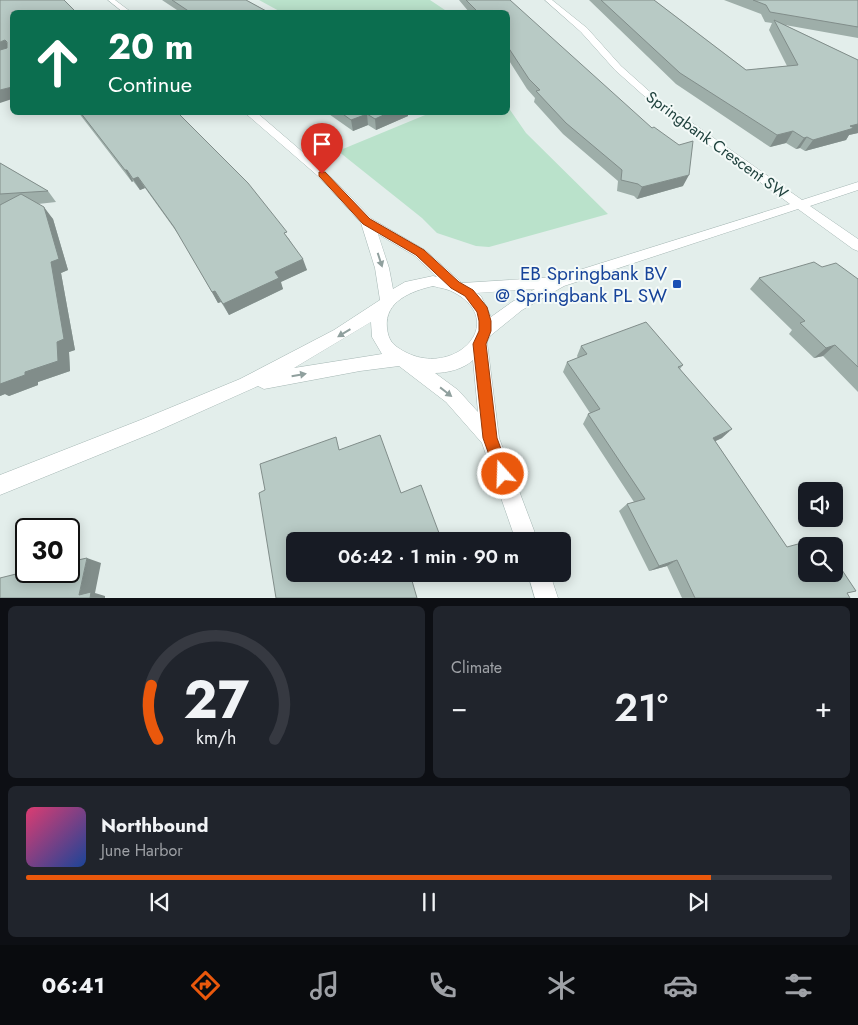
<!DOCTYPE html>
<html lang="en">
<head>
<meta charset="utf-8">
<style>
	:root { --surface:#171b24; --page:#20242c; --text:#f1f3f6; --muted:#9ea1a6; --line:#363941; --accent:#ea580c }
	body { margin:0; font-family:Jost,sans-serif; background:var(--page); color:var(--text); height:100vh; display:flex; flex-direction:column; font-size:19px; white-space:nowrap }
	* { box-sizing:border-box; margin:0 }
	p { font-size:16px; color:var(--muted) }
	.icon { flex:none; width:28px; height:28px; fill:none; stroke:currentColor; stroke-width:2; stroke-linecap:round; stroke-linejoin:round }
	.map { position:relative; height:598px; overflow:hidden }
	.panel { display:flex; flex-direction:column; gap:8px; padding:8px; background:#0d0f14; flex:1 }
	.panel>* { flex:none }
	.top-card { position:absolute; left:10px; top:10px; width:500px; height:105px; border-radius:8px; box-shadow:0 2px 12px #0003; background:#0b6e4f; color:#fff; overflow:hidden }
	.tools { position:absolute; left:798px; top:482px; display:grid; gap:10px }
	.tools a { display:grid; place-items:center; width:45px; height:45px; border-radius:8px; background:var(--surface); box-shadow:0 2px 12px #0003; font-size:25px }
	.speed { position:absolute; left:15px; top:518px; display:flex; gap:10px; font-size:25px; font-weight:700; text-align:center }
	.speed>* { display:grid; place-content:center; width:65px; height:65px; border-radius:50%; background:var(--surface); box-shadow:0 2px 12px #0003; line-height:1 }
	.speed .limit { border:2px solid #111; border-radius:8px; background:#fff; color:#111 }
	.pin { position:absolute; display:grid; place-items:center; width:42px; height:42px; color:#fff; margin:-51px -21px; border-radius:50% 50% 50% 0; rotate:-45deg; box-shadow:0 0 5px #0007 }
	.pin .icon { rotate:45deg }
	.me { position:absolute; width:55px; margin:-28px; rotate:340deg; stroke-linejoin:round; filter:drop-shadow(0 0 4px #0008) }
	.turn { display:flex; align-items:center; gap:18px; height:105px; padding:0 15px; font-size:22px }
	.turn .icon { width:65px; height:65px; stroke-width:2.5 }
	.turn b { display:block; font-size:35px; line-height:42px }
	.big { font-size:38px; font-weight:600; line-height:1.1 }
	.panel .tile { flex:1; display:flex; flex-direction:column; justify-content:center; gap:8px; min-width:0; padding:0 18px; border-radius:8px; background:var(--page) }
	.panel .dial { align-items:center; gap:0 }
	.dial svg { height:130px; overflow:visible; fill:none; stroke:var(--line); stroke-width:7; stroke-linecap:round; text-anchor:middle }
	.dial text { fill:var(--text); stroke:none }
	.song { display:flex; align-items:center; gap:15px }
	.cover { width:60px; height:60px; border-radius:8px; background:linear-gradient(135deg,hsl(340 70% 55%),hsl(220 70% 35%)) }
	.played { height:5px; border-radius:2px; background:linear-gradient(90deg,var(--accent) 85%,var(--line) 85%) }
	.keys { display:flex; justify-content:space-around; direction:ltr }
	.heat { display:flex; justify-content:space-between; align-items:center; font-size:28px; direction:ltr }
	.panel .tiles { flex:1; display:grid; gap:8px; grid-template-columns:1fr 1fr }
	.tile:last-child { grid-column:span 2 }
	.trip { position:absolute; left:286px; top:532px; width:285px; height:50px; border-radius:8px; background:var(--surface); box-shadow:0 2px 12px #0003; font-weight:600; line-height:50px; text-align:center }
	.menu { display:flex; height:80px; justify-content:space-around; align-items:center; background:#090b0e; color:var(--muted) }
	.menu .icon { width:35px; height:35px }
	.menu .selected { color:var(--accent) }
	.menu b { font-size:22px; color:var(--text) }
	.map>svg:first-child { display:block }
	.green { fill:#bae2cb }
	.lines { fill:none; stroke-linecap:round; stroke-linejoin:round }
	.minor-casing { stroke:#a5b7b4; stroke-width:1 }
	.minor { fill:#fff; fill-rule:evenodd }
	.wall { fill:#9eaea9 }
	.shaded-wall { fill:#818d8a }
	.building { fill:#b8cac5; stroke:#818d8a }
	.oneway { fill:#90a09e }
	.route { fill:#ea580c; stroke:#983908 }
	.transit-dot { fill:#1a4fb4; stroke:#f4faf8; stroke-width:2 }
	.labels { text-anchor:middle; dominant-baseline:central; stroke-width:4; stroke-linejoin:round; paint-order:stroke }
	.far-street-label { font-size:16px; fill:#20423e; stroke:#f4faf8 }
	.transit-label { font-size:19px; fill:#164399; stroke:#f4faf8; text-anchor:end }
</style>
</head>
<body>
<div class="map">
<svg width="858" height="598" viewBox="0 0 858 598">
	<rect width="100%" height="100%" fill="#e3eeeb"/>
	<path class="green" d="M259,0H430L448,12H281Z
		M508,107L526,133L608,214L489,247L476,246L437,233L422,218L338,151L430,113L508,112Z"/>
	<g class="lines">
		<defs>
			<path id="minor" d="M108,0H115L131,12H123Z
				M545,0H552L587,28L621,66L658,99L802,200L858,182V190L810,206L858,239V251L853,249L798,209L564,286L522,310L490,336L487,342L499,438L538,541H516L482,443L446,402L399,366L360,371L264,389L258,386L155,432L0,495V475L143,419L240,379L334,330L380,300L375,268L361,223L318,176L244,112H256L326,172L372,219L425,250L462,283L557,277L790,204L652,103L615,70L581,32ZM378,234L415,256L437,277L433,276L405,282L393,289L389,268ZM433,286C440,288 449,289 455,293C511,324 449,384 397,347C390,342 388,336 387,328C384,301 412,291 433,286ZM535,289L512,302L491,317L481,296L477,293ZM371,322L372,337L382,354L294,368ZM473,360L478,412L458,390L435,373C447,373 464,369 473,360Z
				M528,574H550L558,598H535Z"/>
		</defs>
		<use href="#minor" class="minor-casing"/>
		<use href="#minor" class="minor"/>
	</g>
	<path class="wall" d="M162,0H246L268,12H180Z
		M459,0H510L683,186L637,199L634,196L617,191L618,181L563,134L534,102L535,98L527,89L508,59V12H469Z
		M589,0H654L746,70L787,66L769,30L772,23L765,22L761,14L724,0H858V38L785,25L858,60V133L849,135L846,140L805,151L800,148L796,149L786,143L770,147L676,84Z
		M78,112H177L289,239L307,270L280,282L283,289L229,315L221,302L218,303L181,238L145,188L140,190L133,181L132,182Z
		M326,112H408V116L376,130L368,125L353,131Z
		M0,163L48,191L56,202L38,204L53,219L68,270L61,273L75,350L69,352L70,371L38,382V385L9,396L5,394L0,396Z
		M822,267L858,279V392L823,356L814,358L789,334L792,330L750,289L759,278Z
		M581,346L683,365L680,369L722,438L715,441L787,547L856,591L847,593L850,598H682L667,566L649,571L619,511L627,504L634,502L583,424L588,414L590,413L563,372L567,362L578,358L577,356Z"/>
	<path class="shaded-wall" d="M5,40L12,50L0,54V42Z
		M12,87V99L0,103V90Z
		M390,112H408V116L376,130L375,119Z
		M367,114L368,125L353,131L351,120Z
		M858,124V133L849,135L846,140L805,151L813,140L850,126Z
		M793,131L786,143L770,147L777,135Z
		M807,137L800,148L796,149L804,138Z
		M125,170H127L133,181L132,182Z
		M689,175L683,186L637,199L642,187Z
		M138,177L145,188L140,190L133,179Z
		M44,207L53,219L68,270L61,273L75,350L69,352L70,371L38,382V385L9,396L5,394L0,396V384L51,262Z
		M303,259L307,270L281,282L283,289L229,315L223,304L275,272Z
		M215,291L221,302L218,303L212,292Z
		M835,345L823,356L814,358L826,348Z
		M732,429L722,438L703,447L713,438Z
		M87,558L101,563L95,593L105,596V598H87L79,595Z
		M677,560L667,566L649,571L659,566Z"/>
	<path class="building" d="M0,0H64L76,12H12V87L0,90V50L7,48V42L5,40L0,42Z
		M172,0H246L268,12H190Z
		M466,0H510L652,128L654,127L679,145L693,141L689,175L642,187L638,184L621,180L622,170L566,123L536,91L540,90L529,79L508,47V12H478Z
		M601,0H654L746,70L798,65L774,20L858,60V124L850,126L854,128L813,140L807,137L804,138L793,131L777,135L680,73Z
		M753,0H858V27L770,12L766,5Z
		M80,112H177L248,183L287,232L284,233L303,259L275,272L279,278L223,304L215,291L212,292L174,227L138,177L133,179L127,170H125Z
		M340,112H390L375,119L367,114L351,120Z
		M0,163L48,191L0,194Z
		M21,194L44,207L59,259L51,262L64,339L57,342L58,361L25,372V375L0,384V205Z
		M814,262L822,267L836,263L858,279V367L835,345L826,348L800,323L805,321L759,278Z
		M646,322L683,365L678,367L732,429L713,438L787,547L820,538L826,546H806V574H834V558L856,591L847,593L850,598H695L677,560L659,566L627,504L645,499L588,414L600,409L567,362L587,354L581,346Z
		M380,435L401,493L421,485L442,541H295V574H410L417,598H276L259,493L265,490L260,464L336,437L339,450Z
		M87,558L79,595L91,592L90,598H0V578L28,571H69V562Z"/>
	<defs><path id="oneway-solid" d="M-6-.8H1V-3.2L6.5 0L1 3.2V.8H-6Z" transform="scale(1.25)"/></defs>
	<g class="oneway">
		<use href="#oneway-solid" transform="translate(380 260) rotate(72)"/>
		<use href="#oneway-solid" transform="translate(344 333) rotate(149)"/>
		<use href="#oneway-solid" transform="translate(299 375) rotate(-10)"/>
		<use href="#oneway-solid" transform="translate(446 392) rotate(38)"/>
	</g>
	<path class="route" d="M319,172H325L370,219L424,250L459,282L473,290L487,307L491,321V331L486,344L497,438L510,474L508,480L503,482L498,480L483,438L473,344L479,331V321L477,312L465,296L451,288L416,255L363,224L319,176Z"/>
	<rect class="transit-dot" x="672" y="279" width="10" height="10" rx="2.5"/>
	<g class="labels">
		<g class="far-street-label">
			<text transform="translate(717 145) rotate(36)">Springbank Crescent SW</text>
		</g>
		<g class="transit-label">
			<text x="667" y="273">EB Springbank BV<tspan x="667" dy="22">@ Springbank PL SW</tspan></text>
		</g>
	</g>
</svg>
<div class="tools">
<a><svg class="icon" aria-label="sound" viewBox="0 0 24 24"><path d="M4 9h4l5-4v14l-5-4H4zM17 9q2 3 0 6"/></svg></a>
<a><svg class="icon" aria-label="search" viewBox="0 0 24 24"><circle cx="10" cy="10" r="6"/><path d="M15 15l6 6"/></svg></a>
</div>
<div class="speed"><div class="limit">30</div></div>
<div class="pin" style="left:322px;top:174px;background:#d93025"><svg class="icon" aria-label="arrive" viewBox="0 0 24 24"><path d="M6 21V4h12l-3 4 3 4H6"/></svg></div>
<svg class="me" style="left:503px;top:474px" viewBox="-20 -20 40 40"><circle r="17" fill="#ea580c" stroke="#fff" stroke-width="3"/><path d="M0-11L8 9 0 5-8 9z" fill="#fff"/></svg>
<div class="trip">06:42 · 1 min · 90 m</div>
<div class="top-card">
<div class="turn"><svg class="icon" aria-label="ahead" viewBox="0 0 24 24"><path d="M12 20V5M6 11l6-6 6 6"/></svg><div><b>20 m</b>Continue</div></div>
</div>
</div>
<section class="panel">
<div class="tiles">
<div class="tile dial"><svg viewBox="0 0 100 80">
<path d="M14 69A42 42 0 1 1 86 69"/>
<path d="M14 69A42 42 0 0 1 10 36" stroke="#ea580c"/>
<text x="50" y="56" font-size="32" font-weight="700">27</text>
<text x="50" y="72" font-size="11">km/h</text>
</svg></div>
<div class="tile"><p>Climate</p>
<div class="heat"><a>−</a><b class="big">21°</b><a>+</a></div>
</div>
<div class="tile">
<div class="song"><i class="cover"></i><div><b>Northbound</b><p>June Harbor</p></div></div>
<div class="played"></div>
<div class="keys"><svg class="icon" aria-label="previous" viewBox="0 0 24 24"><path d="M18 5L8 12l10 7zM5 5v14"/></svg><svg class="icon" aria-label="pause" viewBox="0 0 24 24"><path d="M8 5v14M16 5v14"/></svg><svg class="icon" aria-label="next" viewBox="0 0 24 24"><path d="M6 5l10 7-10 7zM19 5v14"/></svg></div>
</div>
</div>
</section>
<nav class="menu">
<b>06:41</b>
<svg class="icon selected" aria-label="directions" viewBox="0 0 24 24"><path d="M12 3l9 9-9 9-9-9zM9 14v-3h6M13 9l2 2-2 2"/></svg>
<svg class="icon" aria-label="music" viewBox="0 0 24 24"><path d="M9 18V5l10-2v13"/><circle cx="6" cy="18" r="3"/><circle cx="16" cy="16" r="3"/></svg>
<svg class="icon" aria-label="phone" viewBox="0 0 24 24"><path d="M5 4h4l2 5-3 2q2 4 5 5l2-3 5 2v4C11 20 4 13 5 4z"/></svg>
<svg class="icon" aria-label="climate" viewBox="0 0 24 24"><path d="M12 3v18M4 7l16 10M4 17L20 7"/></svg>
<svg class="icon" aria-label="car" viewBox="0 0 24 24"><path d="M5 17H2v-5l4-1 3-4h7l3 4 3 1v5h-3M9 17h6M6 11h13"/><circle cx="7" cy="17" r="2"/><circle cx="17" cy="17" r="2"/></svg>
<svg class="icon" aria-label="filters" viewBox="0 0 24 24"><path d="M4 7h16M4 17h16"/><circle cx="9" cy="7" r="2"/><circle cx="15" cy="17" r="2"/></svg>
</nav>
</body>
</html>
